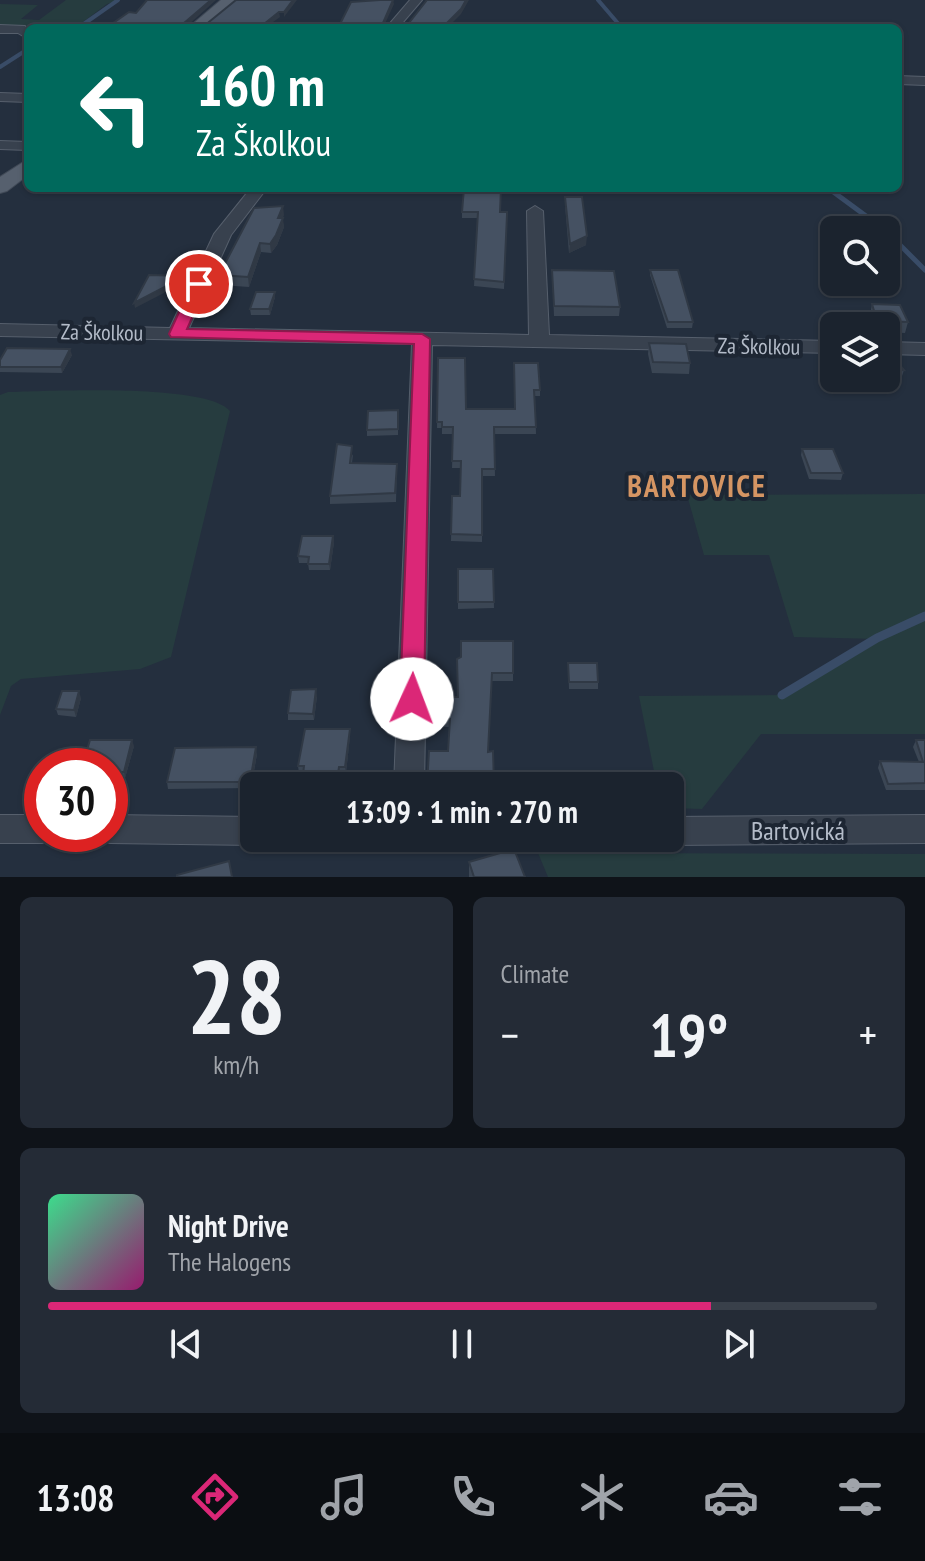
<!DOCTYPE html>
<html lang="en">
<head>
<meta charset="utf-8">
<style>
	:root { --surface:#1b232e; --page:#242b36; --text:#f1f3f6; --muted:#a0a4aa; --line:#39404a; --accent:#db2777 }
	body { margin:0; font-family:"PT Sans Narrow",sans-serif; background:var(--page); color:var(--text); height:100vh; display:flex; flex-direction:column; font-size:30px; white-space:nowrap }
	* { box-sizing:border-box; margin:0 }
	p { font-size:26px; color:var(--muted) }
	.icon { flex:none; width:44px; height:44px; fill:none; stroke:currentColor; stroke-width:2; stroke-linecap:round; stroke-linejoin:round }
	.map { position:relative; height:877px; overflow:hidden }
	.details { display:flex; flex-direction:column; gap:20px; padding:20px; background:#0f1319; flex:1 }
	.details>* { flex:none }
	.guide { position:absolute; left:24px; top:24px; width:878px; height:168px; border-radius:12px; box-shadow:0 2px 6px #0004,0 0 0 2px var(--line); background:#00695c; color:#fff; overflow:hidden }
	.tools { position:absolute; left:820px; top:216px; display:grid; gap:16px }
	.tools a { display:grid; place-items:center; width:80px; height:80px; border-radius:12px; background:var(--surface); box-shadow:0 2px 6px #0004,0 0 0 2px var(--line); font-size:40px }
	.speed { position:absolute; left:24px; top:748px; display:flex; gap:16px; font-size:40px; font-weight:700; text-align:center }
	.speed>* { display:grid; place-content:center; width:104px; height:104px; border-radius:50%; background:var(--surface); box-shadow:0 2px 6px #0004,0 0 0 2px var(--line); line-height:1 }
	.speed .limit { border:12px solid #d22; background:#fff; color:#111 }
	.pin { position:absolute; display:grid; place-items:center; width:68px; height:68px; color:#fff; margin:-34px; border:4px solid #fff; border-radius:50%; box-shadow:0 2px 8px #0007 }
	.me { position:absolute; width:88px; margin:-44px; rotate:2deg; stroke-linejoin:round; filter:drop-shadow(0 0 6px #0008) }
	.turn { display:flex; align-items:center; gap:28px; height:168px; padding:0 40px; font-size:36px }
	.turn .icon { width:104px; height:104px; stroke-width:2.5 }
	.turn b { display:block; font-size:56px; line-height:68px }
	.big { font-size:60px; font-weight:800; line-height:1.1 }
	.details .widget { flex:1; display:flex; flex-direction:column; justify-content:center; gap:12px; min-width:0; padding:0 28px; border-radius:12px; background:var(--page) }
	.details .dial { align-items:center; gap:0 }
	.dial b { font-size:104px; line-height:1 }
	.song { display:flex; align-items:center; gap:24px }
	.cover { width:96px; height:96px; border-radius:12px; background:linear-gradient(135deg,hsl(150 70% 55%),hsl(320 70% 35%)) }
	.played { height:8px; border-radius:4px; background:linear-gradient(90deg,var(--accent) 80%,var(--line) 80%) }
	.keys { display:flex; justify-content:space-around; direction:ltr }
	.heat { display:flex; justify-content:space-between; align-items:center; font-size:44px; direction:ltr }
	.details .tiles { flex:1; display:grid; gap:20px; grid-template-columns:1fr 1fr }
	.widget:last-child { grid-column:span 2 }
	.trip { position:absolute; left:240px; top:772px; width:444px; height:80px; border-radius:12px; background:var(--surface); box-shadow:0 2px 6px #0004,0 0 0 2px var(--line); font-weight:800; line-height:80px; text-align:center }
	.menu { display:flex; height:128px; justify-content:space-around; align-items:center; background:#0b0e12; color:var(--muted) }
	.menu .icon { width:56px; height:56px }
	.menu .current { color:var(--accent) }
	.menu b { font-size:36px; color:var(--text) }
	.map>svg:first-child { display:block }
	.green { fill:#263c3f }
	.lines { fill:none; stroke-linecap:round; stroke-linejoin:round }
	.stream-far2 { stroke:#394c67; stroke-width:4 }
	.stream-far1 { stroke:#394c67; stroke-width:5 }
	.stream { stroke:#394c67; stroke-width:9 }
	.minor-casing { stroke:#565f6c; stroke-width:2 }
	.major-casing { stroke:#414a57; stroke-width:2 }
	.minor { fill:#38414e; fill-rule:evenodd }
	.major { fill:#56606e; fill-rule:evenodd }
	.wall { fill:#3b4654 }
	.shaded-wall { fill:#303945 }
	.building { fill:#455162; stroke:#303945; stroke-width:2 }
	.route { fill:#db2777; stroke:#8e194d; stroke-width:2 }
	.labels { text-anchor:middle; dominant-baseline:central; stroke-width:8; stroke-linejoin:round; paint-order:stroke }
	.street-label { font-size:22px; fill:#b4bcc9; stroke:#1d2633 }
	.near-street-label { font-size:26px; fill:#b4bcc9; stroke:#1d2633 }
	.district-label { font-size:30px; font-weight:bold; letter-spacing:2px; fill:#d59563; stroke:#1d2633 }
</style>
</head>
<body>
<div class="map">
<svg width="925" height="877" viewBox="0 0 925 877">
	<rect width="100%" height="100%" fill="#242f3e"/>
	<path class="green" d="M66,0H120L107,4L75,28H28V33L23,28L0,29V4L38,5L21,19L39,20Z
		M8,392C49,391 207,383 230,411L171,657L140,669L21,679L11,686L0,715V395Z
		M925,494V734H761L702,809L670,808V786H657L639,696L782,695L879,639L794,637L769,555H704L687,495Z
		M538,853L925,854V877H548Z"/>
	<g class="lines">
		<path class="stream-far2" d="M598,0L622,28
			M78,28L118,0
			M0,67L28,49"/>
		<path class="stream-far1" d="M828,188L885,230
			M886,231L925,270"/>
		<path class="stream" d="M782,695L877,638L925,616"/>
		<defs>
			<path id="minor" d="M410,0H422L398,28H386Z
				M0,25L25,26L28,39L18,33H0Z
				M898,76L925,77V85L898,84Z
				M0,93L28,94V102L0,101Z
				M0,141L28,142V150L0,149Z
				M251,188H267L231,235L189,328L529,335L527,211L535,206L543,211L549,335L834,341V353L432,345L424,786H394L412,344L0,336V324L170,328L214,234Z
				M886,342L925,343V355L886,354Z
				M0,815H42V834H55L53,839L42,843H0Z
				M110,815L254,817V838H266L254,845L110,843L99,839L97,834H110Z
				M925,815V843L670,845L658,838H670V817Z"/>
			<path id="major" d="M221,0H237L205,28H188Z
				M28,159V175L7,191L0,193V177Z"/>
		</defs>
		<use href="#minor" class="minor-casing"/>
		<use href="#major" class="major-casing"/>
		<use href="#minor" class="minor"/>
		<use href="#major" class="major"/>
	</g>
	<path class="wall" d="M565,197L586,245L569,253L565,205Z
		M462,212H507L504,289L474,286L478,218H462Z
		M284,215L282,218L284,227L277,245L271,253L261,252L249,287L220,285L219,275Z
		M552,270L620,307L619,316H554Z
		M650,270L693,322L692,328H667L650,275Z
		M275,297L270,315H251L250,309Z
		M872,304L908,322L905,333L886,332V326H873L870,315Z
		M649,343L690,363L689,374L652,373L648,354Z
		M886,352L904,370L902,376L886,375Z
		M72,355L62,373L0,372V360Z
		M438,358L466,409H515L514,363L540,390V396H535L536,434H494L495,476H482V542L451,541L452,496H460L461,468H452L453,434H442V428H437Z
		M398,410V435L367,436V430Z
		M802,449L843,473L841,480L809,479L801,455Z
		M353,454L352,463L397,464L396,502L330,504V496Z
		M333,536L334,542L330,570H309L308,563H299L298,556Z
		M458,569H493L494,608L458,609Z
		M457,659L513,673V681H492L488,752L493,751L494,786H427L429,751H448L449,727L430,726V696L458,697Z
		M568,663L598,682V689H569Z
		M317,696L314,720H288V713Z
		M81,698L76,717L58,715L56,709Z
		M350,729V736L346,773H340L338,780H304L303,773H299L298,766Z
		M916,740H925V790H886L878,768L880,761L919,762L913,747Z
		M134,746L125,778H110V766Z
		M257,754L251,788L168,789L167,782Z
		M469,862L525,877H469Z"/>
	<path class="shaded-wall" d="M211,0H216L185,28L184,23Z
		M293,0H297L284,17V12Z
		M393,0L394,4L383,28V23Z
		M466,0H469L461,14L447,28H442Z
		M279,12L280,17L265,28H259Z
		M283,206L284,215L279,227L278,218Z
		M283,218L284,227L277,245L271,253L270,244Z
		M587,236L586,245L569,253L570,244Z
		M260,243L261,252L249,287L248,277Z
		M186,276L187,281L135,308L134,303Z
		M275,292V297L270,315L269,309Z
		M70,349L72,355L62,373L61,367Z
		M333,536L334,542L330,570L329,564Z
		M316,689L317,696L314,720L313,714Z
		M79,691L81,698L76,717L74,710Z
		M350,729V736L346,773L345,767Z
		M132,740L134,746L125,778L124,772Z
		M256,747L257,754L251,788L250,782Z"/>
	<path class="building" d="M147,0H211L184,23L187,26H204L236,0H293L284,12H279L259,28H106L129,12L136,13Z
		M380,0H393L383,23L385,26V28H338L351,2Z
		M427,0H466L461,9L442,28H405Z
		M464,188H501L500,212H507V215L504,282L474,279L478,212H462Z
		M565,197H582L587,236L570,244Z
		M283,206L278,218H283L276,235L270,244L260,243L248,277L219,275L254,208Z
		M552,270L614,271L620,307L554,306Z
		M650,270H678L693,322H668Z
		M149,275L186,276L134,303Z
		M256,292H275L269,309H250Z
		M872,304L900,305L908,322L877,321Z
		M649,343L686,344L690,363L653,362Z
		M7,348L70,349L61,367H0V360Z
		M886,352H889L904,370L886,369Z
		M438,358H465L466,409H515L514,363H538L540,390H534L536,427H494L495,469H482V535L451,534L452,496H460L461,461H452L453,427H442V422H437Z
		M398,410V429L367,430L368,411Z
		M337,444L352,446L350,463L397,464L395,493L330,496Z
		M802,449H833L843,473H811Z
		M302,536H333L329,564H308L309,557L298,556Z
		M458,569H493L494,602H458Z
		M461,641H513V673H492L488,752L493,751L494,784L447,786L427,784L429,751H448L450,719L430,718V696L458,697L457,659L461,657Z
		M568,663H597L598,682H569Z
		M316,689L313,714L288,713L291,690Z
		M62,691H79L74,710L56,709Z
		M305,729H350L345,767H339L338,774H303L304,766H298Z
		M90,740H132L124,772H110V766H82Z
		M916,740H925V783L888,784L880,761L923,762Z
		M256,747L250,782H167L175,748Z
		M514,849L525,877H474L469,862Z
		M229,861L232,877H177V875Z"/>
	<path class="route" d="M199,279L207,284L187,329L422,334L430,339L424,699L420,705L412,708L404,705L400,699L414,344L171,337L169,334L192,284Z"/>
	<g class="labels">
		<g class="street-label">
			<text transform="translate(102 332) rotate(1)">Za Školkou</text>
			<text transform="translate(759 346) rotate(1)">Za Školkou</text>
		</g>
		<g class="near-street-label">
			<text x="798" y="830">Bartovická</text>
		</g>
		<g class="district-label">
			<text x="697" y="485">BARTOVICE</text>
		</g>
	</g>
</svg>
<div class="tools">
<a><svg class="icon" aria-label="search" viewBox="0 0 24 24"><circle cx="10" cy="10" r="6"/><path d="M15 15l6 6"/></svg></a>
<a><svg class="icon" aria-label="layers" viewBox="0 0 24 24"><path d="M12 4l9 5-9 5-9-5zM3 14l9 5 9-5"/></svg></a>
</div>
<div class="speed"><div class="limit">30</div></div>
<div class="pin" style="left:199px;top:284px;background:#d93025"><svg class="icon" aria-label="arrive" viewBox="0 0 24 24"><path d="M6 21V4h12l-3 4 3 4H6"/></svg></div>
<svg class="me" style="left:412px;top:699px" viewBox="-20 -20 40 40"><circle r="19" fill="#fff"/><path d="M0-13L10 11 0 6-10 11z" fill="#db2777"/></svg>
<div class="trip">13:09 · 1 min · 270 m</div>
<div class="guide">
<div class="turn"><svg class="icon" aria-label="left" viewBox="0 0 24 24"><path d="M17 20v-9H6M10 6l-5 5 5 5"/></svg><div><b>160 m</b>Za Školkou</div></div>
</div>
</div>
<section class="details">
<div class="tiles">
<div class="widget dial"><b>28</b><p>km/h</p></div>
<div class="widget"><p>Climate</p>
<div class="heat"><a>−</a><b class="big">19°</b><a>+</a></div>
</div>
<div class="widget">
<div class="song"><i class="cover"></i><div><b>Night Drive</b><p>The Halogens</p></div></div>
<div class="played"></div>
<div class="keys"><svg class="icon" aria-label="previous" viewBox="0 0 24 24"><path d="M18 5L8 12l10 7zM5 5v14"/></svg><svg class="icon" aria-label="pause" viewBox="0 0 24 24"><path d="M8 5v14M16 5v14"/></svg><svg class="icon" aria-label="next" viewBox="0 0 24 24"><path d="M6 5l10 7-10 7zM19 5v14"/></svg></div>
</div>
</div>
</section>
<nav class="menu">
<b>13:08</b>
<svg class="icon current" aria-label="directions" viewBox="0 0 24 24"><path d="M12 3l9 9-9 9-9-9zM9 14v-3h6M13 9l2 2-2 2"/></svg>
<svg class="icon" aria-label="music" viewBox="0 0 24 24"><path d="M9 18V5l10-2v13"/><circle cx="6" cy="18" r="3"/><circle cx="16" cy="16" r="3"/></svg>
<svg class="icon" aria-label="phone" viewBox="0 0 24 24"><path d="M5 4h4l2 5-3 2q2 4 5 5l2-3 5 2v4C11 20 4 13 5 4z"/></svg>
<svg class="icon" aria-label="climate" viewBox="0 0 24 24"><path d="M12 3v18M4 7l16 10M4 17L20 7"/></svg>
<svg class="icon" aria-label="car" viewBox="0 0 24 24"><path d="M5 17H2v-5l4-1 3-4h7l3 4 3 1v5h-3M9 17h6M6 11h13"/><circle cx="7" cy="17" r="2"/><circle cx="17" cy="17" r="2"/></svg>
<svg class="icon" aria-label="filters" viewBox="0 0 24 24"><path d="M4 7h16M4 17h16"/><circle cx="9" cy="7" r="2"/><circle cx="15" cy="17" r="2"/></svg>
</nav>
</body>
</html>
